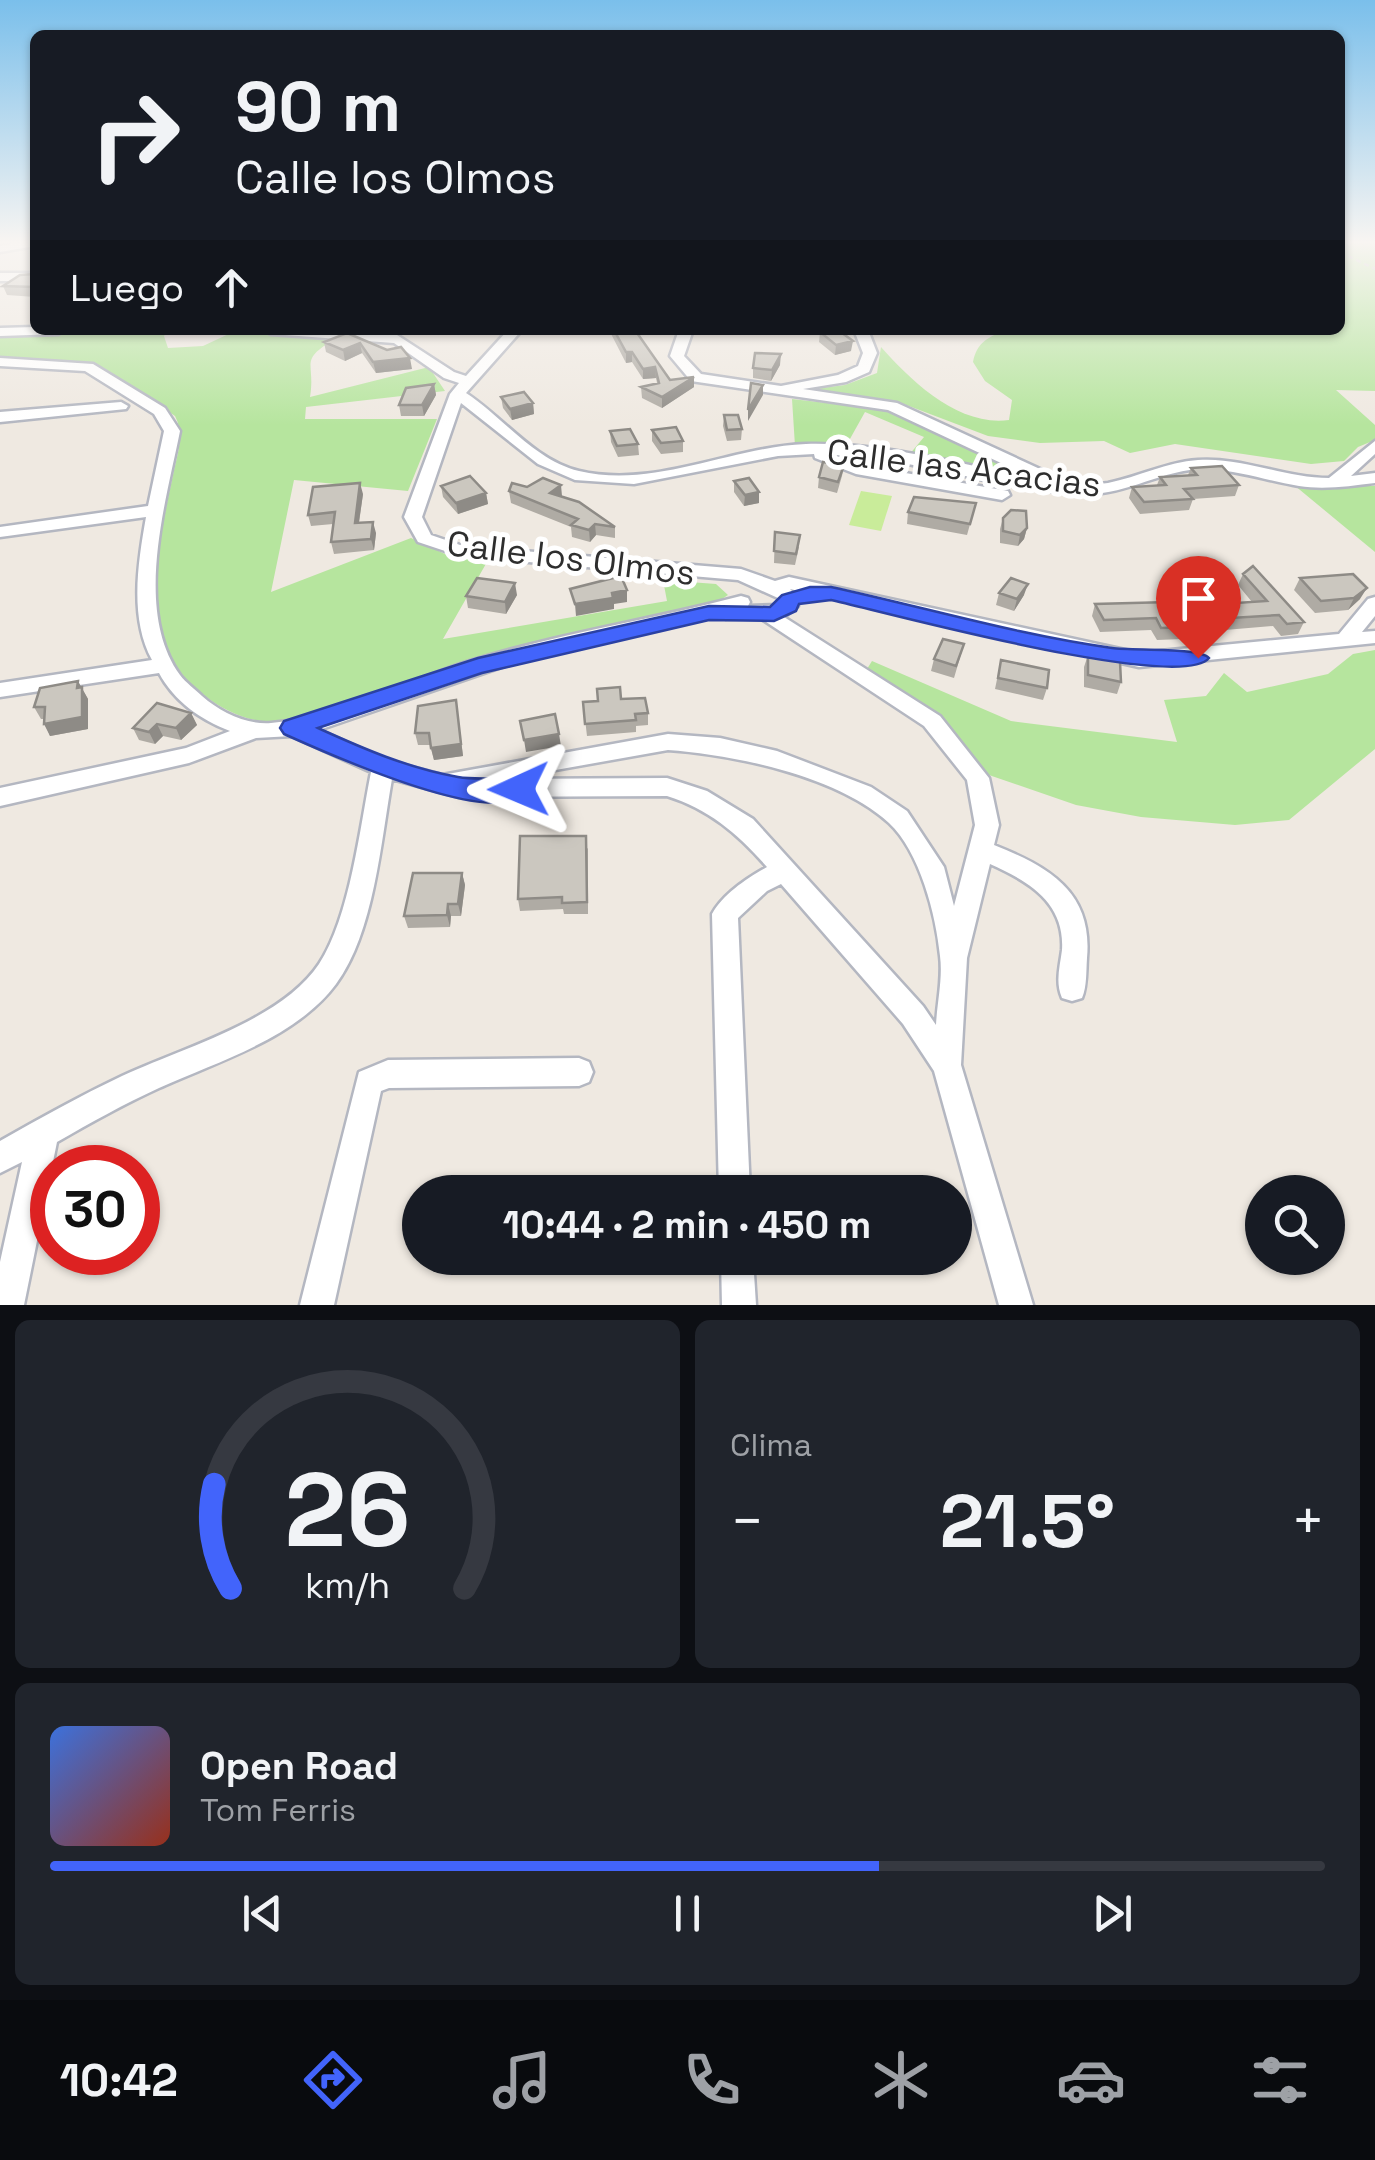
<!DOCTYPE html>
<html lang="es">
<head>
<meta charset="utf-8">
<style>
	:root { --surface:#171b24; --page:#20242c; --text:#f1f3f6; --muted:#9ea1a6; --line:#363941; --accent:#4264fb }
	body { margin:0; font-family:"Space Grotesk",sans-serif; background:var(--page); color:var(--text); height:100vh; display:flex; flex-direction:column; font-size:38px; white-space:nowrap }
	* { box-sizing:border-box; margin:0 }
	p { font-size:32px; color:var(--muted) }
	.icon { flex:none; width:55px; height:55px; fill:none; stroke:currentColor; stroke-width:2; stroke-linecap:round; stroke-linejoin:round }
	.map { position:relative; height:1305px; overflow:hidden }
	.sheet { display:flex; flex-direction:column; gap:15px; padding:15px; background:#0d0f14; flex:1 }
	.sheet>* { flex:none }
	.banner { position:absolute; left:30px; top:30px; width:1315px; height:305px; border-radius:15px; box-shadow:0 2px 8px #0004; background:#171b24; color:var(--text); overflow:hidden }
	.tools { position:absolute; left:1245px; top:1175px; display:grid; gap:20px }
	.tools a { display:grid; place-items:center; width:100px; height:100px; border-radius:50%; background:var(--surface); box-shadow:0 2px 8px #0004; font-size:50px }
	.speed { position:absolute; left:30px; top:1145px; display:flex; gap:20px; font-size:50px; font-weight:700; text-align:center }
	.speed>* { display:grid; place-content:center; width:130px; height:130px; border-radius:50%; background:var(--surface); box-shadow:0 2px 8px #0004; line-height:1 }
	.speed .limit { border:15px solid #d22; background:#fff; color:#111 }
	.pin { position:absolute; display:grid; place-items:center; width:85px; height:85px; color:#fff; margin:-102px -42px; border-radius:50% 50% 50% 0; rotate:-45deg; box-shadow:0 0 10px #0007 }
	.pin .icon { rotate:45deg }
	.me { position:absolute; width:110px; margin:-55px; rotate:269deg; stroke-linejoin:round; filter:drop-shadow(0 0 8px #0008) }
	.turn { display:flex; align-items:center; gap:35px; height:210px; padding:0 40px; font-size:45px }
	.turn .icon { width:130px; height:130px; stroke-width:2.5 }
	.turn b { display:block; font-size:70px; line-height:85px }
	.then { display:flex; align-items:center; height:95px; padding:0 40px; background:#0003; gap:20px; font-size:38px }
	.big { font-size:75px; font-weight:700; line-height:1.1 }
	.sheet .card { flex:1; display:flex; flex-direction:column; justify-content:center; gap:15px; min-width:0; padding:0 35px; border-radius:15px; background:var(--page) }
	.sheet .dial { align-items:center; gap:0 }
	.dial svg { height:260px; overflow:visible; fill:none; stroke:var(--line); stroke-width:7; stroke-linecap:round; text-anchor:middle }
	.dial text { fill:var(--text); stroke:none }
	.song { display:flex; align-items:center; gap:30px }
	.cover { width:120px; height:120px; border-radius:15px; background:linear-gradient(135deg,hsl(220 70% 55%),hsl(10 70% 35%)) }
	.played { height:10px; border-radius:5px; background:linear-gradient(90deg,var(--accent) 65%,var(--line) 65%) }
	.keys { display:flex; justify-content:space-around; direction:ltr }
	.heat { display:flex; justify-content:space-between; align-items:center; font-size:55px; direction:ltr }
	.sheet .tiles { flex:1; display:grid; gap:15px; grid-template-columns:1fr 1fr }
	.card:last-child { grid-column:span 2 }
	.trip { position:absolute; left:402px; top:1175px; width:570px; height:100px; border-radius:50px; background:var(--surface); box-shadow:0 2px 8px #0004; font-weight:700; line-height:100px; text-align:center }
	.menu { display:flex; height:160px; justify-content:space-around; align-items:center; background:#090b0e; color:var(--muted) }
	.menu .icon { width:70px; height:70px }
	.menu .current { color:var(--accent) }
	.menu b { font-size:45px; color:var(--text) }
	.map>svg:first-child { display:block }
	.green { fill:#b6e59e }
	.pitch { fill:#c9ec9a }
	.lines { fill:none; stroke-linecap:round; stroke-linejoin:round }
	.minor-casing { stroke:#b4b7c1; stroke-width:5 }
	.path { stroke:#c9c9c9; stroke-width:2.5; stroke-dasharray:5 4; stroke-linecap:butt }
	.minor { fill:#fff; fill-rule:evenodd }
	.wall { fill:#afaba4 }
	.shaded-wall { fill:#8e8b86 }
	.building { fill:#cbc7bf; stroke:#8e8b86; stroke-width:2.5 }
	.route { fill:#4264fb; stroke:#2b41a3; stroke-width:2.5 }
	.labels { text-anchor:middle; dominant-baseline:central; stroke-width:10; stroke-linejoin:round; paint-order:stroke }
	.street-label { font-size:35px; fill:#2e2e2e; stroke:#fff }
</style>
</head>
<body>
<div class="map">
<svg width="1375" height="1305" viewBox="0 0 1375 1305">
	<rect width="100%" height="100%" fill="#efe9e1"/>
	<path class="green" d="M1340,243H1375V391L1336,390L1375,425V440L1358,447L1344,461L1311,464L1175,444L1130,453L1104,441L1040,443L988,436L901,403L798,391L845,385L877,373L881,347C911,381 959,427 1009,420L1012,400L985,381L973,362C977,343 986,339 1002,331L1340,330Z
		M80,330H169L164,336L168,348L203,346L235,331L337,338C297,361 316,361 310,397L429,367L445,391L306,407L305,419H437L408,491L294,480L271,592L411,538L445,554L487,562L443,639L667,601L663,580L716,584L728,595L716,603L473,660L283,721C255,725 227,713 205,696C133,644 157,550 173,475C177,456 185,434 175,416L104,368L0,360V336Z
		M792,399L888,410L1035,479L909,455L924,437L865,412L846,446H795Z
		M1294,485L1375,486V552Z
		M1375,650V749L1289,820L1235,825L1141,817L1076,805L986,774L924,706L867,669L872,661L1011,721L1177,742L1164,700L1206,696L1224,673L1247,692L1328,674L1353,654Z"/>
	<path class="pitch" d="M861,491L892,496L881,531L849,525Z"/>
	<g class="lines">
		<defs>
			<path id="minor" d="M15,243H35V246L0,252V246Z
				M0,273H35V281H0Z
				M35,327V330H65L58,334L0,336V328Z
				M264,330L397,335L454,372L466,376L508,330H522L466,393C503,417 534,460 579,471C655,489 730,447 806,444C882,442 958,464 1033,478L888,410L691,381L670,356L679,330H693L684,356L701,374L781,386L838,375L858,366L863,353L854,330H868L877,353L869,372L846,382L803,389L897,403L1053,475V481C1072,483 1089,486 1108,483C1138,477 1167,462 1198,460C1243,457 1285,478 1329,478L1375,441V454L1351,476L1375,473V483C1350,486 1324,490 1299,486C1269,481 1240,471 1209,469C1165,467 1127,496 1083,494C999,491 918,458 834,455L860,465L1008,491L1010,495L1002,500L856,474L815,458L814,454L778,456L634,484L575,480L538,464L461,403L422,517L431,535L463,546L741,569L775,581L789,577L1139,653L1339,634L1368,599L1375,597V616L1362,632L1375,631V643L1139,667L790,589L796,595L798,606L784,617L940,716L989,778L999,825L994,845C1049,867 1093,892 1087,958C1086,972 1087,986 1082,998L1072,1001L1062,998C1055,982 1060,966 1062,950C1065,902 1028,881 990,864L967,958L961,1065L1033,1305H999L934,1071L903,1024L781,884L767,891L738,918L750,1192H719L712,914C723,894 747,878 767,867C738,834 709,809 667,796L459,797L392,779C381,841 374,933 336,984C295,1039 218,1061 159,1088C124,1104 90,1123 57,1142L24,1305H0V1262L22,1162L0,1173V1141C40,1118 80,1096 122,1076C182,1048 281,1021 319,964C350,917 360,827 371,772L292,736L256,738L189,763L0,806V788L186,748L230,731C201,720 174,701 159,673L0,697V683L152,660C129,618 138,562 146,517L0,537V527L148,506L164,431L154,414L85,371L0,366V358L93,364L165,408L180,431C166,502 133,610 180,675C186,683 195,689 202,696C220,712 247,725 271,723C339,717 402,683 467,662C557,634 650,620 741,596L748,598L750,602L748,606L778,605V598L738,580L460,556L418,542L404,517L450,394L459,383L444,378L394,343L271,334ZM718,615L726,619L760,618L924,726L967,780L975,825L954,906L944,867L907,811L871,787L777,751L720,738L668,734L442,775L389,761L319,730L510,664ZM668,750C735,755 838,776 889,823C920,852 936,915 940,956C943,978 937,1003 936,1025L923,1006L753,819L707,791L667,778L505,779Z
				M121,402L128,406L126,409L0,422V412Z
				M579,1058L589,1062L593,1072L589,1082L579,1086L389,1088L381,1091L334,1305H300L359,1072L388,1060Z
				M721,1258H753L756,1305H722Z"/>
		</defs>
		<use href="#minor" class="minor-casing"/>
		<path class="path" d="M1340,252L1375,269"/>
		<use href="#minor" class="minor"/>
	</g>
	<path class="wall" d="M35,266V297L7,295L3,286L34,274Z
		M609,330H635L670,380L694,387L662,408L642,398L641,387L657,383L656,378L643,379L632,362L626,363Z
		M820,332L851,351L835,355L819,342Z
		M347,333L412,369L376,373L362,353L345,361L326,352L324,342Z
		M780,365L771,381L753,378V368Z
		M434,384L436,395L424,416H401L399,405Z
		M501,397L533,403L534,414L512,420L503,408Z
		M724,415L742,429L741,440L727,441L723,426Z
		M652,430L683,441V452L661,454L652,441Z
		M610,431L638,444L639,455L618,457L611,442Z
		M844,465L842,476L837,493L818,488L819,477Z
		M1191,468L1239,485L1235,496L1193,499L1189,510L1140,514L1129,498L1132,487L1157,485L1160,477L1188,475Z
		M734,481L759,503L744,506L734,492Z
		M561,485V497L615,527V538L596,535L590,542L572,537L571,527L511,503L509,491L527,487Z
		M441,486L486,493L488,504L458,514L443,497Z
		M363,494L359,523L376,533L374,550L334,554L331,542L333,524L311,526L308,515Z
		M976,503L967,535L907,524L908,512Z
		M1003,518L1027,528L1024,539L1018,546L1000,543V529Z
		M775,532L799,547L795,565L774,563Z
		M1243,574L1304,622L1298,634L1281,636L1273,626L1225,630L1214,616L1220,604L1252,602L1238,585Z
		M1300,578L1360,599L1348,610L1315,613L1294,590Z
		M999,593L1024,595L1014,611L996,605Z
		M517,595L506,614L468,608L466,596Z
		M1170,602L1187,627L1182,639L1157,640L1151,630L1100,632L1092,616L1095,604Z
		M964,644L954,678L931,671L934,659Z
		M1088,655L1121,682L1117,694L1084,687V667Z
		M1001,660L1047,688L1043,700L995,689Z
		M81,687L88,699V729L50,736L44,719H41L34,707Z
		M621,699L648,713V725L636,726V732L587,736L583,702Z
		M456,700L463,756L434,760L430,745H418L415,733Z
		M191,713L197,725L181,740L163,736L155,744L139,740L133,728Z
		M588,848V914H564L563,909L520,911L518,899Z
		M462,873L465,885L461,916H451L450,927L408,928L404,916Z"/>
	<path class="shaded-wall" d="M583,330H606L584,333Z
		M737,330H754L737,333Z
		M853,341L851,351L835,355L836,345Z
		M360,343L362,353L345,361L343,350Z
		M626,352H632V362L626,363Z
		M781,354L780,365L771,381L772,370Z
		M410,358L412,369L376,373L373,362Z
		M655,367L656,378L643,379V369Z
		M694,377V387L662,408V397Z
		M434,384L436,395L424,416L422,405Z
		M763,385V395L748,421V410Z
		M533,403L534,414L512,420L510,409Z
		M360,483L363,494L357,535L355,523Z
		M561,485L562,496L551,505L550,493Z
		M759,492V503L744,506L745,495Z
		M486,493L488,504L458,514L456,503Z
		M373,522L376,533L374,550L371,539Z
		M595,524L596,535L590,542L589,530Z
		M1027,528L1024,539L1018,546L1020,535Z
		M515,583L517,595L506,614L505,602Z
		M1028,584L1024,595L1014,611L1017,599Z
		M1367,588L1360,599L1348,610L1354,598Z
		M627,590V602L614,604V609L576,616L575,604L612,593Z
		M78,681L88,699V729L50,736L44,724L77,688Z
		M456,700L463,756L434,760L431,748Z
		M191,713L197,725L181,740L176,728Z
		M157,724L163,736L155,744L149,732Z
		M559,734L561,746L526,752L524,740Z
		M462,873L465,885L461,916L458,904Z
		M448,904L451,916L450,927L447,915Z"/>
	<path class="building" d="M35,266V287L3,286L20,275L34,274Z
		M614,330H635L670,380L694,377L662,397L641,387L659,383L655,367L643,369L632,352H626Z
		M829,330H838L853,341L836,345L820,332Z
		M347,333L387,350L401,347L410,358L373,362L360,343L343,350L324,342Z
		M755,353L781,354L772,370L753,368Z
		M751,383L763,385L748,410Z
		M434,384L422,405H399L406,388Z
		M524,392L533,403L510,409L501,397Z
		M724,415H738L742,429L727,430Z
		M676,427L683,441L661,443L652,430Z
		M630,429L638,444L617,446L610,431Z
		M823,462L844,465L838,482L819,477Z
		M1222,466L1239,485L1184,489L1193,499L1144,502L1132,487L1166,485L1160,477L1197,475L1191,468Z
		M470,476L486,493L456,503L441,486Z
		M543,478L561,485L550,493L579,502L615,527L595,524L589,530L571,525L578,519L509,491L512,483L527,487Z
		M749,478L759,492L745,495L734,481Z
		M360,483L355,523L373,522L371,539L331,542L335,512L308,515L313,487Z
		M914,497L976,503L970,524L908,512Z
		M1011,510L1026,511L1027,528L1020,535L1003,531V518Z
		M775,532L800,535L796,554L774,551Z
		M1253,566L1304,622L1287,624L1279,615L1231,618L1220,604L1267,601L1243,574Z
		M1353,574L1367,588L1354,598L1321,601L1300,578Z
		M621,576L627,590L612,593L613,598L575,604L570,589Z
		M477,578L515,583L505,602L466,596Z
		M1011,578L1028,584L1017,599L999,593Z
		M1170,602L1187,627L1161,628L1156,618L1104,620L1095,604Z
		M943,639L964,644L956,666L934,659Z
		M1088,655L1120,662L1121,682L1088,675Z
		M1001,660L1049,670L1047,688L998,678Z
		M78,681L77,688L82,687V717L44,724L45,707H34L40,688Z
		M620,687L621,699L645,698L648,713L635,714L636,720L585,724L583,702L598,701L597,689Z
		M456,700L461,744L431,748L429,733H415L418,706Z
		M157,703L191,713L176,728L157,724L149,732L133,728Z
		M555,714L559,734L524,740L520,721Z
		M520,836H586L587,902L562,903V897L518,899Z
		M413,873H462L458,904H448L447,915L404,916Z"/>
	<linearGradient id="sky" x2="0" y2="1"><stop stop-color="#7abfeb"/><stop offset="0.57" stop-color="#f8f5f2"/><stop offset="1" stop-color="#f8f5f2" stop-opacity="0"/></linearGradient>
	<rect width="1375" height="425" fill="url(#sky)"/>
	<path class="route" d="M810,587H831C924,607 1018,635 1112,648C1132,651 1200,647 1209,658C1181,693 885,612 831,600L799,604L796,611L774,621L709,620L482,673L318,728C364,749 408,768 458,777C481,781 506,775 528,782L532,789C506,836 320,750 284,734L280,728L284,721L478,658L709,606L770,607L782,595Z"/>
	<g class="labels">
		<g class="street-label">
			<text transform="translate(964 468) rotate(7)">Calle las Acacias</text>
			<text transform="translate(571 558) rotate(7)">Calle los Olmos</text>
		</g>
	</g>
</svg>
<div class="tools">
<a><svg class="icon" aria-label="search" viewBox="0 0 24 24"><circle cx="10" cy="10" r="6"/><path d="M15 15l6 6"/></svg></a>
</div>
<div class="speed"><div class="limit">30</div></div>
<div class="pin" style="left:1198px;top:658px;background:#d93025"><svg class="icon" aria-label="arrive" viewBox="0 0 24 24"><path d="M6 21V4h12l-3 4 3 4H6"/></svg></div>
<svg class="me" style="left:519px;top:789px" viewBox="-20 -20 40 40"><path d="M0-17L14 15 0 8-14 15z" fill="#4264fb" stroke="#fff" stroke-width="4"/></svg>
<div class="trip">10:44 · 2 min · 450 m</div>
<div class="banner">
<div class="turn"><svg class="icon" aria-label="right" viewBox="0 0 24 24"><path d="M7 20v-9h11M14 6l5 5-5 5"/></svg><div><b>90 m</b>Calle los Olmos</div></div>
<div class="then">Luego<svg class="icon" aria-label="ahead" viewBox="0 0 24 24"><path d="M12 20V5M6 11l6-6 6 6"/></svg></div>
</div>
</div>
<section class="sheet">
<div class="tiles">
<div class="card dial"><svg viewBox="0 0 100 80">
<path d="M14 69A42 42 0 1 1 86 69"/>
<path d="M14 69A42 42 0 0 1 9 37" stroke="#4264fb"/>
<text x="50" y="56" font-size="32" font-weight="700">26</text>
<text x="50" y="72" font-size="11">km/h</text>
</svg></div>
<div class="card"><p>Clima</p>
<div class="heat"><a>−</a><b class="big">21.5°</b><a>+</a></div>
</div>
<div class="card">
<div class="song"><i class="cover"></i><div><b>Open Road</b><p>Tom Ferris</p></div></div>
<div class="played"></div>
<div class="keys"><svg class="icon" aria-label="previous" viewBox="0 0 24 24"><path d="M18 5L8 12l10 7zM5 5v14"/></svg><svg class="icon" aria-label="pause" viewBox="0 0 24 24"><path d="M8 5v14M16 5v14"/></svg><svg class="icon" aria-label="next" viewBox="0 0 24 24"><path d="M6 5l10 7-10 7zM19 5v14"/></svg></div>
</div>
</div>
</section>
<nav class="menu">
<b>10:42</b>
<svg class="icon current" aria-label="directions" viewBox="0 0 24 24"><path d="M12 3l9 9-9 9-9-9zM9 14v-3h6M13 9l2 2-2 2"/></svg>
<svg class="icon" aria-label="music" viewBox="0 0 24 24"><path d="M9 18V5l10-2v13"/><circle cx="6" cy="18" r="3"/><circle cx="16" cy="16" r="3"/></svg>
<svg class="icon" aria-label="phone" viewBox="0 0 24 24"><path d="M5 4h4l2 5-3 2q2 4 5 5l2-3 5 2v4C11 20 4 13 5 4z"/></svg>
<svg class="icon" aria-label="climate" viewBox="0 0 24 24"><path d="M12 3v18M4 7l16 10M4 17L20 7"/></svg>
<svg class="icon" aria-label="car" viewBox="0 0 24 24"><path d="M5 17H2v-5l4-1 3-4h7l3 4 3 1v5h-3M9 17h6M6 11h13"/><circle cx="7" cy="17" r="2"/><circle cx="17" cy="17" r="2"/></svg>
<svg class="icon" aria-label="filters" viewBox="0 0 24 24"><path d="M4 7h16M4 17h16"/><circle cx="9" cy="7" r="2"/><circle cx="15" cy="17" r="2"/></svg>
</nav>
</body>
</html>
